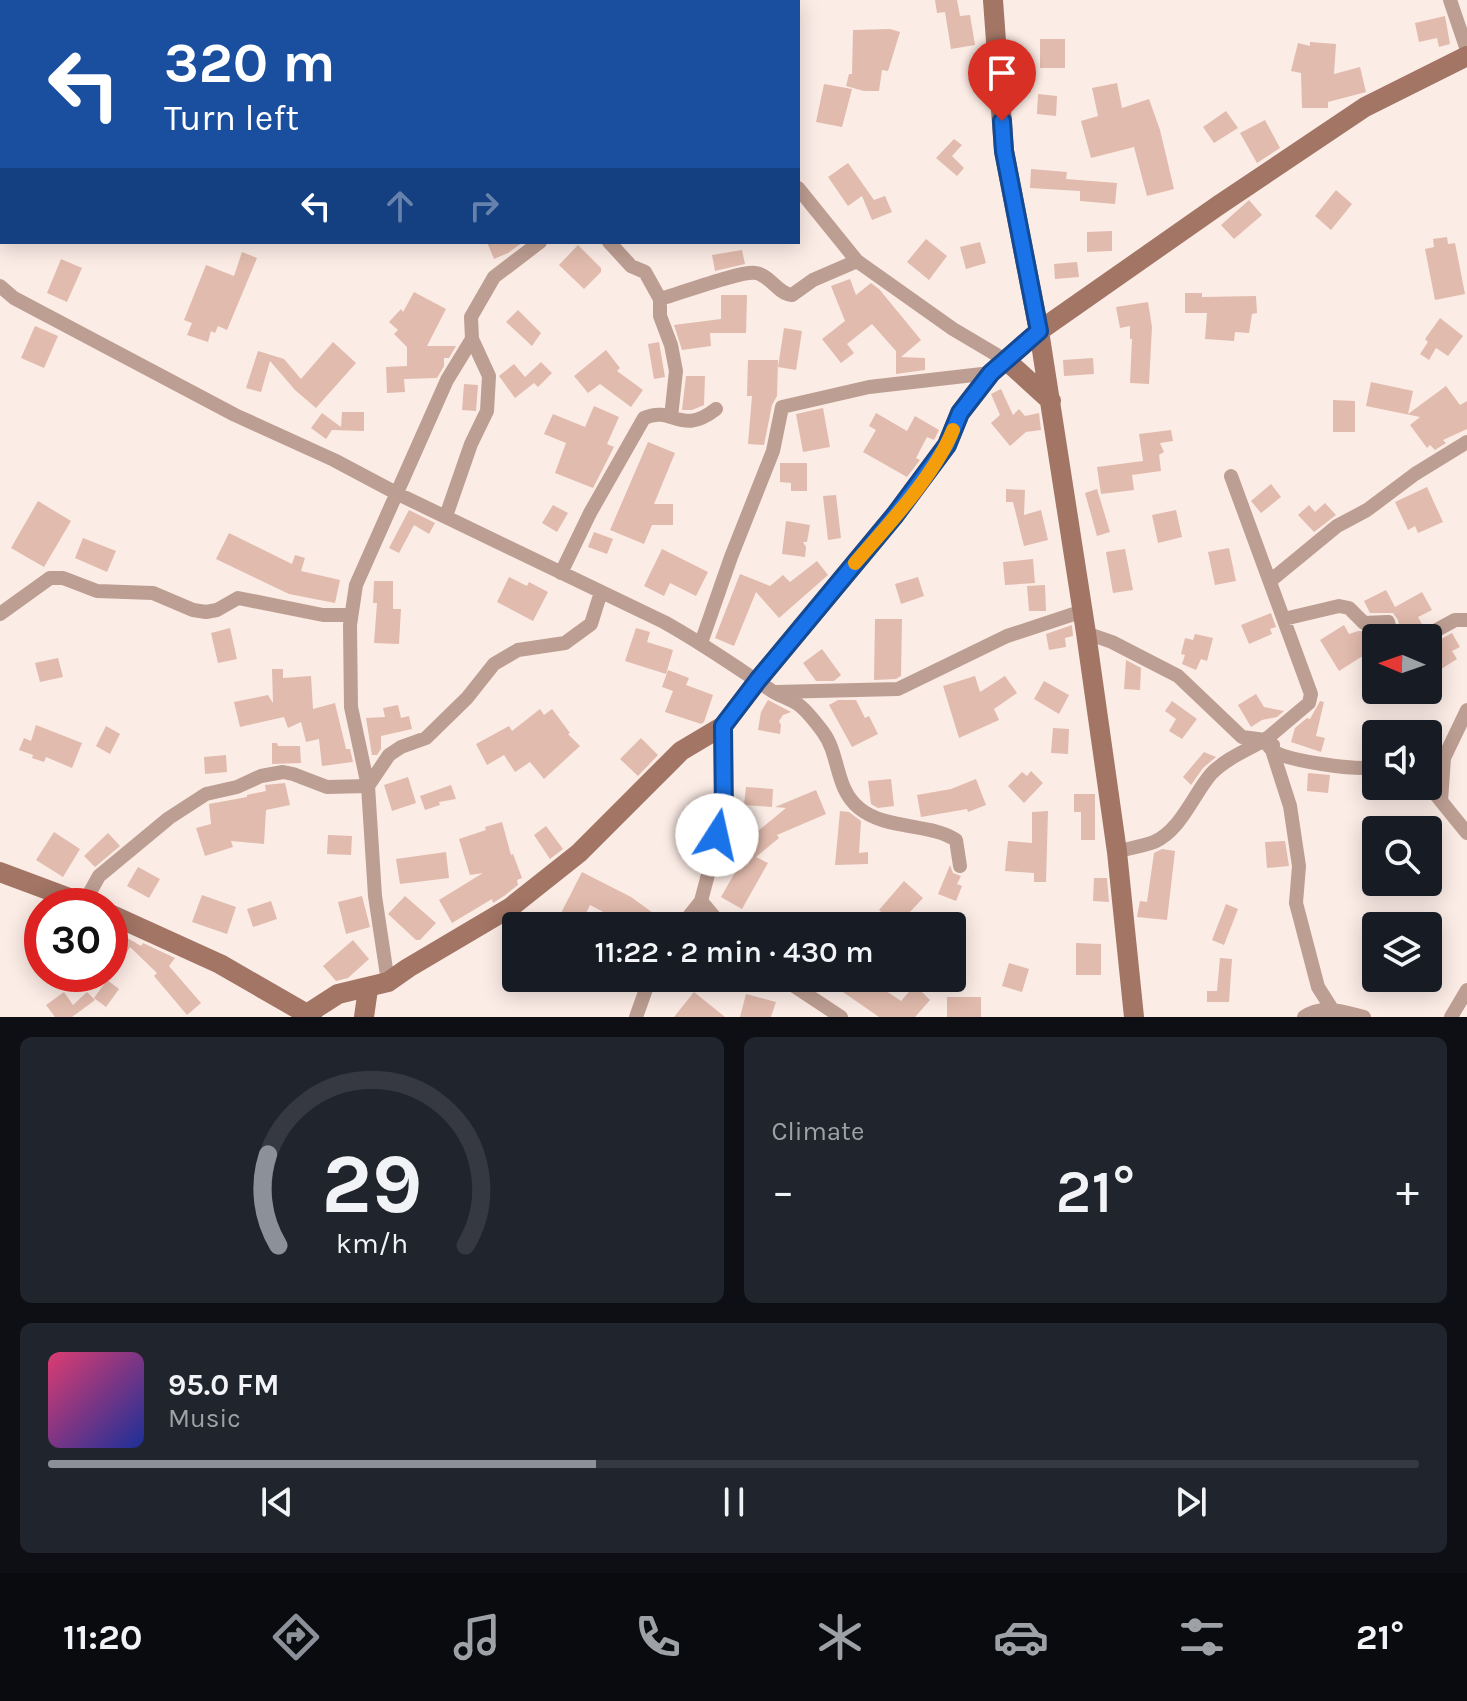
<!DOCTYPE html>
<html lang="en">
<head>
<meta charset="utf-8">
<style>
	:root { --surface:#171b24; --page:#20242c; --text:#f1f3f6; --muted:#9ea1a6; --line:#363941; --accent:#8c9099 }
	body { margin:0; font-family:Karla,sans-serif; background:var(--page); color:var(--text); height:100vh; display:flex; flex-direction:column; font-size:30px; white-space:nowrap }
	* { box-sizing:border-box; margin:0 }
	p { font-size:26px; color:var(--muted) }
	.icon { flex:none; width:44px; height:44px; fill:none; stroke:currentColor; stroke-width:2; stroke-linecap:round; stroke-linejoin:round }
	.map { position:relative; height:1017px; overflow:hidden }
	.sheet { display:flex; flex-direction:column; gap:20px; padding:20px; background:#0d0f14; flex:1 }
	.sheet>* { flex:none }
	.top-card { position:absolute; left:0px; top:0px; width:800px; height:244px; box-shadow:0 4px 20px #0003; background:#1a4fa0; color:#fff; overflow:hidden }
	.needle { width:52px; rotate:272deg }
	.buttons { position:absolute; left:1362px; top:624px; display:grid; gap:16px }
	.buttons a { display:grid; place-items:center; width:80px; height:80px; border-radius:8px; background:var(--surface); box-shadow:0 4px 20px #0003; font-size:40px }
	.speed { position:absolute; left:24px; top:888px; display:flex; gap:16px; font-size:40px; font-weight:700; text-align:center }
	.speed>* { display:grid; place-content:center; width:104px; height:104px; border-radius:50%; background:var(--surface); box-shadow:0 4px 20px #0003; line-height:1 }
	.speed .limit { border:12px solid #d22; background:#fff; color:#111 }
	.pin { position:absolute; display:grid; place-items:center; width:68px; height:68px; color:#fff; margin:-82px -34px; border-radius:50% 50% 50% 0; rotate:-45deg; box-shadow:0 0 8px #0007 }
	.pin .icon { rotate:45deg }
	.me { position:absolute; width:88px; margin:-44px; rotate:10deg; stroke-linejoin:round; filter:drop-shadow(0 0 6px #0008) }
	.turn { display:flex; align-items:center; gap:28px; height:168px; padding:0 32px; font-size:36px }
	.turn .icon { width:104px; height:104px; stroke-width:2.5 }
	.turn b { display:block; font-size:56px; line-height:68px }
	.lanes { display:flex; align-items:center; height:76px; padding:0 32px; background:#0003; justify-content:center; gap:40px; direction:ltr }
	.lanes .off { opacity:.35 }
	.big { font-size:60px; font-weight:600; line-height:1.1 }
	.sheet .widget { flex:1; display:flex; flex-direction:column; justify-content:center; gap:12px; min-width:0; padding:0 28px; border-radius:12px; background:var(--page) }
	.sheet .dial { align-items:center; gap:0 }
	.dial svg { height:208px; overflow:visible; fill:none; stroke:var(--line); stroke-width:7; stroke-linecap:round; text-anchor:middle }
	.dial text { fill:var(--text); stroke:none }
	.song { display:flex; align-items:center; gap:24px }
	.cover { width:96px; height:96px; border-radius:12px; background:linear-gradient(135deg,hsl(340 70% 55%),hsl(230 70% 35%)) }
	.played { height:8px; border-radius:4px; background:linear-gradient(90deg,var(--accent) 40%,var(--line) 40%) }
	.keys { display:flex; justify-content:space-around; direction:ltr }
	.heat { display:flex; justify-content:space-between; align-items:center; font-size:44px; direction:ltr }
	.sheet .tiles { flex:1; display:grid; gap:20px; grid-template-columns:1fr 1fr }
	.widget:last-child { grid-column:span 2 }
	.trip { position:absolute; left:502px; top:912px; width:464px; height:80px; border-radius:8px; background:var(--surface); box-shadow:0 4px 20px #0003; font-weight:600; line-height:80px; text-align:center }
	.tabs { display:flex; height:128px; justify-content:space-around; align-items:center; background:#090b0e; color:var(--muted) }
	.tabs .icon { width:56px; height:56px }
	.tabs .current { color:var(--accent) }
	.tabs b { font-size:36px; color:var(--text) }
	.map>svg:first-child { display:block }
	.building { fill:#e1bbad }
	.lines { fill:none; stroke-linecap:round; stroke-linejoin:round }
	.street { stroke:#bd9e92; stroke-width:14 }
	.secondary { stroke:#a27565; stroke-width:20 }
	.route-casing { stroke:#114b97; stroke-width:20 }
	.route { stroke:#1a73e8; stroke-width:14 }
	.slow { stroke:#f59e0b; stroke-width:14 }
</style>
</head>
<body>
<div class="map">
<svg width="1467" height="1017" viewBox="0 0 1467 1017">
	<rect width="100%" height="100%" fill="#fcece6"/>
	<path class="building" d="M935,0H957L960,16L970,15L975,45L951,49L945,12L937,13Z
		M1445,16L1450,44L1439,47L1437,38L1419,42L1415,23Z
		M890,29L900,32L888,71L882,70L879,91H864L846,86L849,74H852L853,30Z
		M1040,39H1065V68H1040Z
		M1310,42L1336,44L1334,74L1360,67L1366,92L1328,102V108H1302L1301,73L1291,71L1298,43L1310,46Z
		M1117,83L1122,108L1149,99L1160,130L1174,189L1147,196L1134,147L1091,158L1081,121L1098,116L1092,88Z
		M824,84L852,89L842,127L816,122Z
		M1038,94L1057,96L1056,116L1037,114Z
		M1226,111L1238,128L1214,143L1203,127Z
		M1265,120L1280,148L1257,163L1240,133Z
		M954,139L962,145L952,156L964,168L957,176L936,158Z
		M848,163L874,200L885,196L892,212L872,220L862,196L848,206L828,177Z
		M1031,169L1067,172L1066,179L1117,183L1115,204L1080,201V191L1030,188Z
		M1336,190L1352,204L1331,230L1315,216Z
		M1249,200L1262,215L1234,239L1221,225Z
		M1112,231V251L1087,252V232Z
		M1447,237L1448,244L1455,243L1465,294L1435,300L1425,249L1434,247L1433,239Z
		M926,239L947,256L929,280L907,262Z
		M487,242H523L508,253L494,259Z
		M980,242L986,263L966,269L960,247Z
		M578,245L601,268V272L584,289L559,265Z
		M742,250L745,264L715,271L712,255Z
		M242,252L257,258L227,330L218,326L215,333L211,331L208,342L187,335L192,323L184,320L206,265L234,276Z
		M61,259L82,268L67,302L47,293Z
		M1077,262L1079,277L1055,279L1054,264Z
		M850,279L856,295L871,283L879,289L921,340L901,357L925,358V370L896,374V351L872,324L847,344L854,353L841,363L822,339L845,321L831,286Z
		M414,292L446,309L427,346H456L449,358H444V366L437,378L404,379L405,392L387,393L386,367L407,366V347L394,334L398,330L389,322L401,309L403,312Z
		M1185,293H1202V297L1256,296L1257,313L1252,314L1249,333L1235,332L1234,341L1205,339L1207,313H1185Z
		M721,295H747L746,333H710L711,346L682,350L674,325L721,319Z
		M1148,302L1152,327L1149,384L1130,383L1132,339H1130V326L1120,328L1116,307Z
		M518,310L541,333L532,346L506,322Z
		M1440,318L1463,336L1448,356L1436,348L1429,360L1420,354L1428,342L1425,339Z
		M35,326L58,336L44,368L21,358Z
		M784,328L802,331L796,370L778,367Z
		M333,342L356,363L316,408L295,390L270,361L261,392L246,388L258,351L284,359L301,379Z
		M659,342L665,377L654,379L648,344Z
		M606,350L620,368L617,371L643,390L631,407L600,384L588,393L574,376Z
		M1093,358L1094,374L1064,376L1063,360Z
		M748,360H778L777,396L772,405L764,445L748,444L752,396H747Z
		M541,362L552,373L538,387L534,383L515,398L499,376L514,364L525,377Z
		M686,376H705L704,405L692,410H682Z
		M1371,382L1413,391L1408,414L1446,386L1460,405L1467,401V429L1443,440L1446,443L1435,450L1430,445L1427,448L1410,425L1420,417L1366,406Z
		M464,384L478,385L476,411L462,410Z
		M1001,389L1013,415L1019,409L1025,416L1039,413L1041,430L1026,432L1010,446L991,423L1000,415L991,394Z
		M1333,400L1355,401V432H1333Z
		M594,406L619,417L607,444L614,447L593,488L555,473L566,443L544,434L553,414L585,427Z
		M823,408L830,447L803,452L796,414Z
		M342,412H364V431L332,430L326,439L311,428L322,413L341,427Z
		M876,413L907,431L915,416L939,430L934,440L927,437L916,458L920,460L907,477L863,452L876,430L869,426Z
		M1171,430L1173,441L1160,443L1164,452L1159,455L1161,471L1132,475L1134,490L1101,494L1097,467L1143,461L1139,434Z
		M648,442L675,453L654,504H673V525H652L644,544L610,530Z
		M780,463H807V491H791V483L780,482Z
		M1271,484L1281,497L1261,513L1251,501Z
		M1427,487L1443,522L1418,533L1415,526L1408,530L1395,502Z
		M1006,489L1025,490L1024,515L1041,510L1048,540L1024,546L1013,502H1006Z
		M1097,489L1110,532L1097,536L1085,493Z
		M836,495L841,538L828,540L823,496Z
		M38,501L71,521L44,567L11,548Z
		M1325,503L1336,515L1314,532L1298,515L1309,505L1315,512Z
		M553,505L568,513L557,532L542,523Z
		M409,510L435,523L429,534L414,525L399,553L389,548Z
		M1176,510L1182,537L1158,543L1152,515Z
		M786,521L810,525L807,542H803L806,547L805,557L782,554Z
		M594,532L613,539L607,554L588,547Z
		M229,533L292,564L295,555L305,558L301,571L340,580L335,603L289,594L216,559Z
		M83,538L116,551L107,572L75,558Z
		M1229,548L1236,581L1215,585L1208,552Z
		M662,549L708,572L696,596L670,583L664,596L644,586Z
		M1125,549L1133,590L1113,593L1106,552Z
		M1033,559L1035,583L1005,585L1003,562Z
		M817,561L828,575L779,618L756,592L734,646L715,638L740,574L770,586L783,575L790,582Z
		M509,577L527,586L529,582L548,592L533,621L497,602Z
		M918,577L924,596L901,604L895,584Z
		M374,581H393V609H401L399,644L374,643L377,603H373Z
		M1045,585L1046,611H1029L1027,586Z
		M1386,590L1395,607L1422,592L1432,610L1418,617L1423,626L1414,632L1412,638H1402L1398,620L1393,613H1370L1364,601Z
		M1271,613L1276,627L1270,629L1272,634L1249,644L1241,625Z
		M875,619H902L901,676L896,679L874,680Z
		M1072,625L1073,636L1065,638L1066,647L1049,650L1046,634Z
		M1344,625L1349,634L1358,631L1380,632L1382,638H1376V676L1373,677L1366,654L1339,671L1320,640Z
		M230,628L237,659L218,663L211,633Z
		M636,628L650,632L647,642L673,650L666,674L625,661Z
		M1452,633L1460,647L1452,651L1457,659L1438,671L1432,663L1428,665V646Z
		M1195,634L1213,638L1207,661L1201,659L1196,670L1182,664L1185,655L1181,654L1185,638L1193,640Z
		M822,649L841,675L834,681H816L803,663Z
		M58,658L63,677L40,682L35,663Z
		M1126,660L1141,668L1140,690L1124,689Z
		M272,669H283V678L311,676L313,709L335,703L346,749H350L353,762L322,766L319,739L306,742L301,722L288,728L284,717L240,727L234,702L268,695L273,703Z
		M668,670L689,678L686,685L713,695L704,722L701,724L665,712L673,691L662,687Z
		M975,676L980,692L1005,676L1017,693L994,709L999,720L959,738L943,686Z
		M1044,681L1069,695L1059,714L1034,699Z
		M1256,694L1264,707L1284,711L1277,717L1262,720L1251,727L1238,705Z
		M768,700L791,712L783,715L779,721L781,725L780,734L758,730L761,712Z
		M838,700H856L865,718L869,716L878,734L852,747L829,705Z
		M1172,701L1197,719L1182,739L1169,731L1176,719L1165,711Z
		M1320,701L1324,702L1316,736L1325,738L1321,752L1291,742L1295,728L1307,718L1310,719Z
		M398,705L401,718L409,716L412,729L381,736V749L377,755H372L366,718L385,717L383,708Z
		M540,709L544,715L552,709L570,733L568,734L580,746L544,779L530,762L515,772L504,755L487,765L476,744L509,726L512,731Z
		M36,725L82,743L72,768L46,757L44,762L32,758L33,755L19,750L24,738L31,741Z
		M106,726L120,734L110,754L96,746Z
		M1053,728L1069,729L1068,754L1051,753Z
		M641,738L658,755L638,776L620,759Z
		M272,743H277L278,746H300L301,763L272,764Z
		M1204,752L1216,757L1203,768L1191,785L1183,777Z
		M226,755L227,772L205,774L204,757Z
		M1031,771L1043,783L1024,803L1008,786L1022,772L1027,776Z
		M1308,773L1330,775L1328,793L1307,791Z
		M408,777L416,803L392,811L384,785Z
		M891,779L894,806L878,808L871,804L868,781Z
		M976,779L986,805L968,812L967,809L921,817L917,795L951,789Z
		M285,783L290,805L266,810L264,844L231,841L233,847L205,856L196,828L211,824L209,804L247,797V795L266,791L265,785Z
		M451,785L456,799L439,802L440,805L425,810L420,796Z
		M746,787L773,789L772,807L744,805Z
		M816,790L826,814L777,835L779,838L756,857L768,863L742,909L721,897L754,839L752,836L786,808L775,807Z
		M1074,794H1095V840H1081V812H1074Z
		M840,811L849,812L861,821L859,853L868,852V864L835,865Z
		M1048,811L1046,882H1034V873L1005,871L1008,841L1032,843V812Z
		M502,822L511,855L513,854L522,878L517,880L518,885L504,896L493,903L492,899L452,923L439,900L483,873L470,875L459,839L486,830L485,827Z
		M546,826L563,849L550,859L534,835Z
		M54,832L80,849L63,877L36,860Z
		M108,833L120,846L95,867L84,856Z
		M328,835L352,836L351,855L327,854Z
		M1285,841L1289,866L1267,868L1265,842Z
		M1162,849L1175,851L1167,920L1137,917L1140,901L1147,902L1154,853Z
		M446,852L449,878L400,884L396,859Z
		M950,865L953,873L961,876L957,884L962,886L956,901L938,894Z
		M138,867L160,879L149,898L127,886Z
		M582,872L631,897L671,926H630L590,905L580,926L559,917Z
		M1094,878H1107L1109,902L1093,901Z
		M904,881L923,898L897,926L879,910Z
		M202,895L236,907L227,934L192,922Z
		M362,896L370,927L346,934L338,902Z
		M405,896L436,923L420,940H416L388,914Z
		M271,901L277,919L253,927L247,909Z
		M1226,904L1238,909L1224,945L1212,940Z
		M117,932L141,946L143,943L175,958L169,966L201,1003L187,1015L154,976L157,973L130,947L110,980V944Z
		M353,940L369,959L348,978L336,981L323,966Z
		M1076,943L1101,944V975H1076Z
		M1220,958L1232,959L1229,1002H1207V991H1217Z
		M1009,963L1029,969L1022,992L1002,986Z
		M853,978H867L901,1001L915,985L930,1000L915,1017H879L843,992Z
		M107,980L119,989L106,1007L94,998Z
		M64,992L73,1005L87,992L95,1000L72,1017H55L46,1005Z
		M694,992L725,1017H674Z
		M746,994L776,1002L771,1017H740Z
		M947,997H981V1017H947Z"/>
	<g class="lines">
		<path class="street" d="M689,0L690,2
			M1450,0L1467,50
			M17,2L21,1
			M453,2L493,0
			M0,8L2,7
			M0,111H2
			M798,188L857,261L953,329L1007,361
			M609,242L631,266L645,272L660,299V316L671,345L676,371L671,417
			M0,286L14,298L235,415L334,460L398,494L664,622C702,643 736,667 772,691C780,696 791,699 799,705C807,711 817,724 823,732C840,755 835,789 859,808C885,830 931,823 956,840L960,866
			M660,299C679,294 742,270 756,273C771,276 778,294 792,295L813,280L857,261
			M446,516L471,444L487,411L489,376L472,339L471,317L494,277L540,242
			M561,573L590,513L644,418C674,405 680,437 716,409
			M1270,581L1337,526L1367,510L1415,474L1467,442
			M0,614L50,578H63L97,591L153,593L193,610L206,612L217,610L238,598L323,615H351
			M1284,619L1339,606L1349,608L1364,623L1388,622L1392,638
			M1086,633L1112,642L1178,676L1242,737L1265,740L1309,703L1311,694L1231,476
			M1422,638L1455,620H1467
			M701,643L731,557L773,451L782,407L869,387L991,373
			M776,692L898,689L1007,636L1083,611
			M1273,745L1272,750L1290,806L1299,866L1296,903L1318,987L1332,1009
			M1428,773L1444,758L1467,710
			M1428,785L1467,833
			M368,786L389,755L401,747L426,738L467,698L494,664L518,650L565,643L591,624L601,592
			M1441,801L1444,758
			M1117,852C1129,848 1143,846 1154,842C1181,830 1193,795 1211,774C1225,759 1247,750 1265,740C1266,743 1271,749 1273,751C1288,761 1358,771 1376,767
			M701,901L722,926
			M84,903L99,876L169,818L206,794L237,787L261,776L283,772L293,774L327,787L368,786
			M681,926L701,901L724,814L723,726
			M782,978L841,1017
			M388,982L375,896L368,786L351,707L350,625L356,585L447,380L472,339
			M636,1017L650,978
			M1304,1017C1322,1004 1344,1012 1364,1017
			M1451,1017L1467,990"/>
		<path class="secondary" d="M993,0L1004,151L1039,331L1086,633L1117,852L1134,1017
			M1007,361L1051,401
			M0,872L91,906
			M110,914L220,964L312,1017
			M307,1014L338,994L388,982L408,968L511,907L579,853L681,751L723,726L758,680L895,515L947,445L960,413L991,373L1039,331L1219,205L1365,107L1467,56
			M364,1017L368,989"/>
	</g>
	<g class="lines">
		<defs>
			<path id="route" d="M717,835L724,814L723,726L758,680L895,515L947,445L960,413L991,373L1039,331L1004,151L1002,121"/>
		</defs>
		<use href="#route" class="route-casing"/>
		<use href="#route" class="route"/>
		<path class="slow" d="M855,563C887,526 935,475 953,430"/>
	</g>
</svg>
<div class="buttons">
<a><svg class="needle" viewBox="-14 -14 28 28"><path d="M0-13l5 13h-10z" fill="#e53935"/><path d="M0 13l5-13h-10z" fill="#9ea1a6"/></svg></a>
<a><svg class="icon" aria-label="sound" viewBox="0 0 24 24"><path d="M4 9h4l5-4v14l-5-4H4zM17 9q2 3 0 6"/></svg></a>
<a><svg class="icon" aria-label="search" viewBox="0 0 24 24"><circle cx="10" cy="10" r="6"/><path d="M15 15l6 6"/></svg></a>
<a><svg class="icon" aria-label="layers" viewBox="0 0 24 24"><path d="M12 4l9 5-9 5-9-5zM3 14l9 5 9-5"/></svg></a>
</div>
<div class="speed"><div class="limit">30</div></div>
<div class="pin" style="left:1002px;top:121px;background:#d93025"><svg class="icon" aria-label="arrive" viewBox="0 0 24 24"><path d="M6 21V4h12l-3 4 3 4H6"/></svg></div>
<svg class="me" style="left:717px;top:835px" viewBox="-20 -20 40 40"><circle r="19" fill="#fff"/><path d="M0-13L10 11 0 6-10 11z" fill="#1a73e8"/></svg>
<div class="trip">11:22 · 2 min · 430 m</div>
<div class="top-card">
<div class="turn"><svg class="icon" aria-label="left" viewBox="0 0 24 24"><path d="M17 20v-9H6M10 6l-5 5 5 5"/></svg><div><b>320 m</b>Turn left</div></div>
<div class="lanes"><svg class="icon" aria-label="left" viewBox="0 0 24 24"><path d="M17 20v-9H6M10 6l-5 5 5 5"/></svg><svg class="icon off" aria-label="ahead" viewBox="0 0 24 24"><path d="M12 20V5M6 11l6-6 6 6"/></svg><svg class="icon off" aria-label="right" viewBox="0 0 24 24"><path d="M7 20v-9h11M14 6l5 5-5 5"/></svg></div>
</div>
</div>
<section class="sheet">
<div class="tiles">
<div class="widget dial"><svg viewBox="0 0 100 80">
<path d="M14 69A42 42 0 1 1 86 69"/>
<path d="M14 69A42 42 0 0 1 10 34" stroke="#8c9099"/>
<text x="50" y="56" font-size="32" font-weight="700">29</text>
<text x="50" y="72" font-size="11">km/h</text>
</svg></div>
<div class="widget"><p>Climate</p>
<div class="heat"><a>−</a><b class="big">21°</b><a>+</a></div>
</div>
<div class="widget">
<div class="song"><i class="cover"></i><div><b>95.0 FM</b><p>Music</p></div></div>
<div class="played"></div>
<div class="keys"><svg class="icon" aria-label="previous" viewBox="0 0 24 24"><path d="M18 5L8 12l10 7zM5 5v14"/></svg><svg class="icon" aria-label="pause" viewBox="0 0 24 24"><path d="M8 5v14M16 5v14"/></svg><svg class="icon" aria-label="next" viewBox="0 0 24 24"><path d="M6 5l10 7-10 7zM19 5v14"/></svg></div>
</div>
</div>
</section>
<nav class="tabs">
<b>11:20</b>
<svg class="icon current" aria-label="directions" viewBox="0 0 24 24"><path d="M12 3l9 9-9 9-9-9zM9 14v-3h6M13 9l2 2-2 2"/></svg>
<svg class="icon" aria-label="music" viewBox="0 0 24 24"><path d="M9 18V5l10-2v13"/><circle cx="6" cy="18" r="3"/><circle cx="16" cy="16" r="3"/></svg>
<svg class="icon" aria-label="phone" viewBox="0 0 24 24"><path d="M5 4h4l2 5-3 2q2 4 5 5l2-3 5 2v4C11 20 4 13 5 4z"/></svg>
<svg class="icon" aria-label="climate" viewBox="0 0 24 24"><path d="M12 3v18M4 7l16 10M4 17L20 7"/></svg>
<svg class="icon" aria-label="car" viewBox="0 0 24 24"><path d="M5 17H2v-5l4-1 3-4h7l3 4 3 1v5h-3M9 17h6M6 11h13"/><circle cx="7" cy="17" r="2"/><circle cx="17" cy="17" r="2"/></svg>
<svg class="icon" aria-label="filters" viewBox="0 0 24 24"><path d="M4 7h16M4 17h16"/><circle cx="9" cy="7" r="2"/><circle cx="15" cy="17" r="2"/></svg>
<b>21°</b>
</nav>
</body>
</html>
